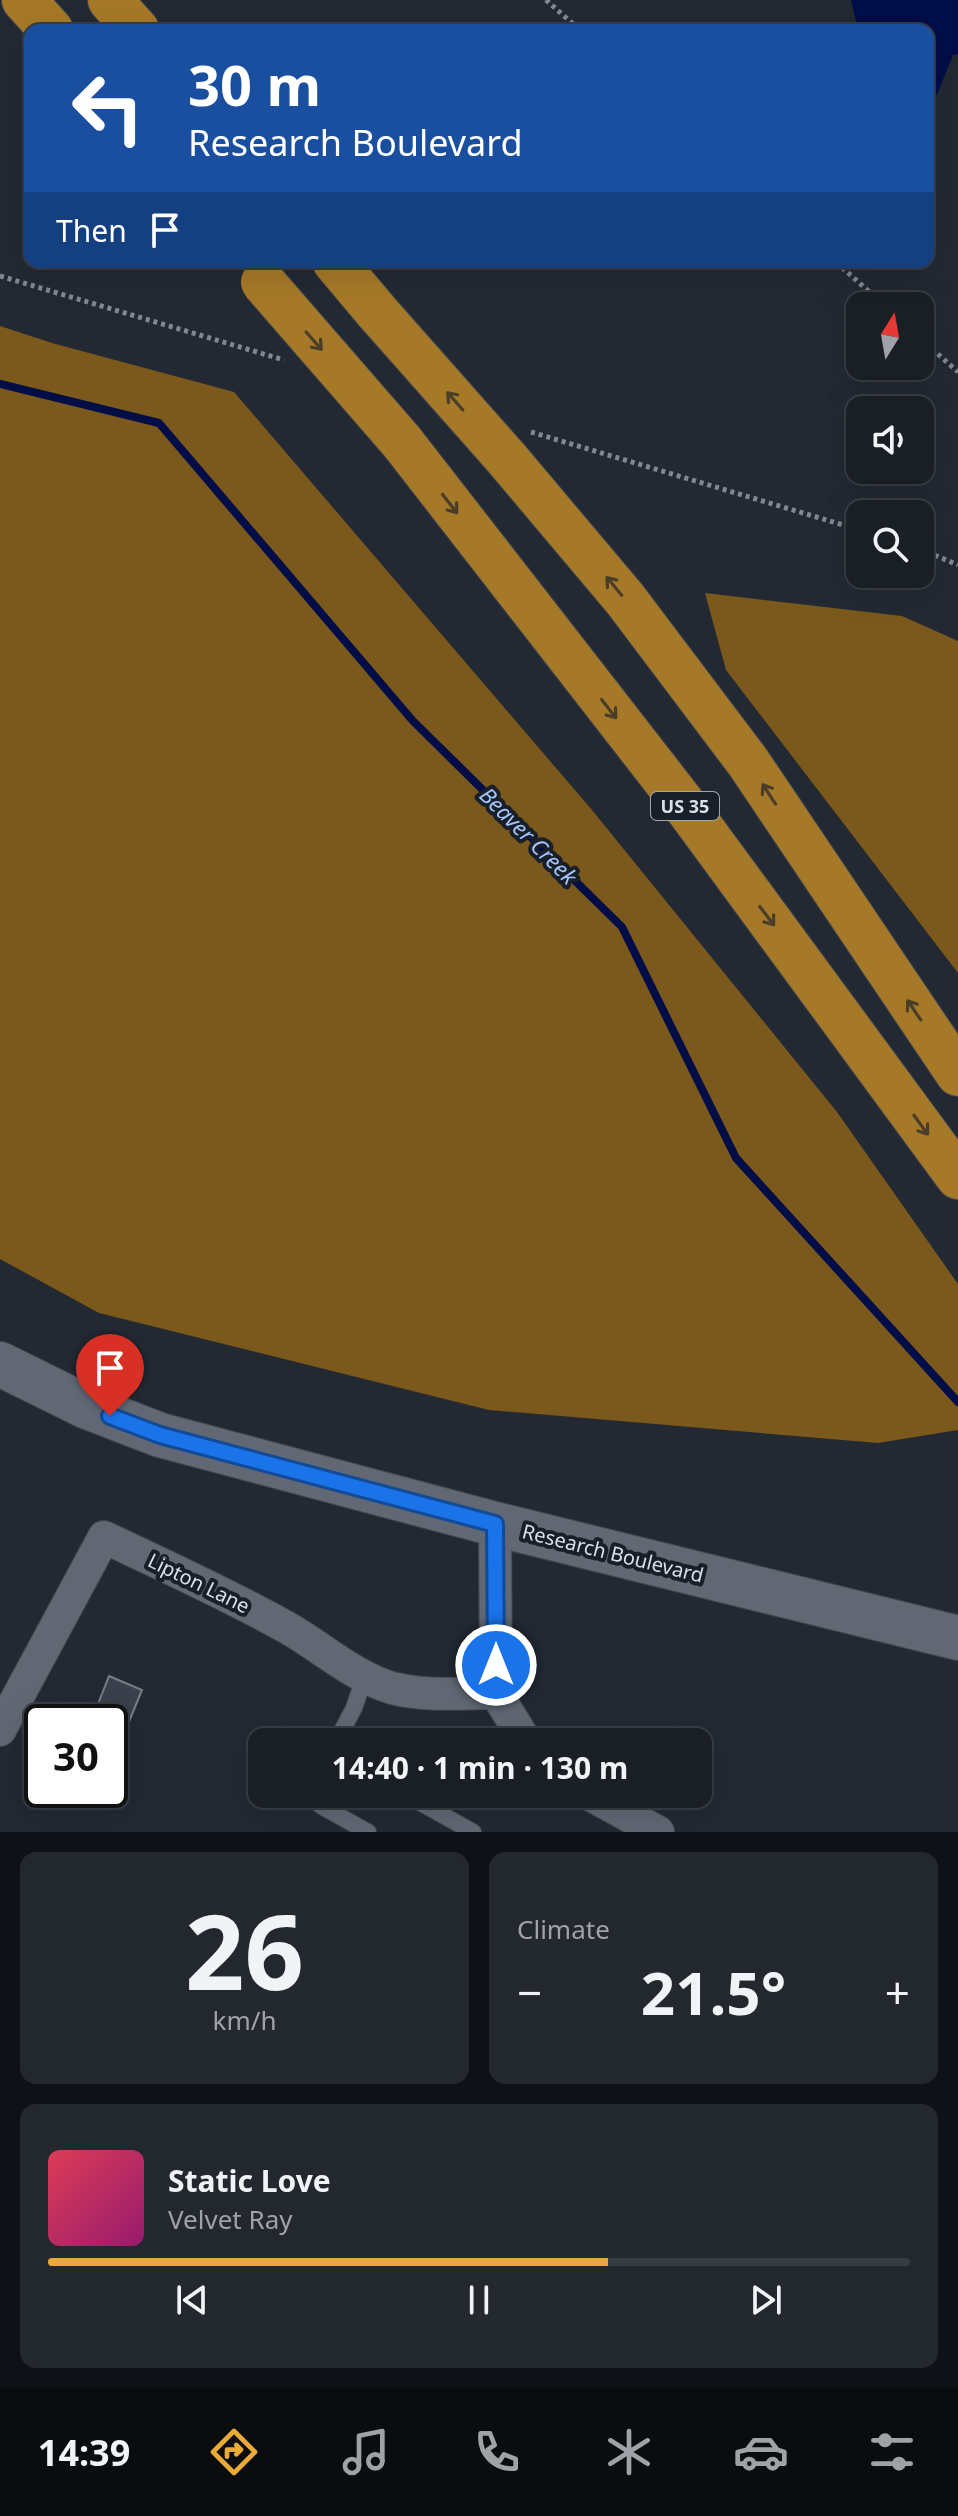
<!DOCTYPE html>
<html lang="en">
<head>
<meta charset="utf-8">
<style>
	:root { --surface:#1a1f26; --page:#23272e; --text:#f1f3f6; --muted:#9fa2a7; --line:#383d43; --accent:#eaaa38 }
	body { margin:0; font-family:"Noto Sans",sans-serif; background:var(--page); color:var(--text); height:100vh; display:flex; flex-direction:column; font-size:30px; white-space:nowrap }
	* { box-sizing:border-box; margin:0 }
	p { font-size:26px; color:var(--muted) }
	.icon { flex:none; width:44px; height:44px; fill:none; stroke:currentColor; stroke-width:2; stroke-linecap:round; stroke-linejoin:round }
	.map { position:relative; height:1832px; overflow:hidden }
	.drawer { display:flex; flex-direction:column; gap:20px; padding:20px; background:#0e1115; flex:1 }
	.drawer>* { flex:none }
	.top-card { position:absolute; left:24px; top:24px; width:910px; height:244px; border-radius:16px; box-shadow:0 8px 32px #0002,0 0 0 2px var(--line); background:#1a4fa0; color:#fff; overflow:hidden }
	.needle { width:52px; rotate:11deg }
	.fabs { position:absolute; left:846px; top:292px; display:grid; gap:16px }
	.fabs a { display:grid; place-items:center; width:88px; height:88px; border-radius:16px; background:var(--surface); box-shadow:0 8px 32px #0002,0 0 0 2px var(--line); font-size:40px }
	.speed { position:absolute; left:24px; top:1704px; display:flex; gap:16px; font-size:40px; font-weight:700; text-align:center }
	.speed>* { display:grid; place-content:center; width:104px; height:104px; border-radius:50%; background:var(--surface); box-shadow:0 8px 32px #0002,0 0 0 2px var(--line); line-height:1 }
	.speed .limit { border:4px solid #111; border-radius:12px; background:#fff; color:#111 }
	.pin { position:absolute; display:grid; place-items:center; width:68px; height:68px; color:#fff; margin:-82px -34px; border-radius:50% 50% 50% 0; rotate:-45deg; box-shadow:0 0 8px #0007 }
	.pin .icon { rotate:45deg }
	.me { position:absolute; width:88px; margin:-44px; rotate:0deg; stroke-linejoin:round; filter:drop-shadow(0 0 6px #0008) }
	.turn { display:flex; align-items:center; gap:28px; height:168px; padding:0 32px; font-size:36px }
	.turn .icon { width:104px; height:104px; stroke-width:2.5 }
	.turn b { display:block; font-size:56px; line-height:68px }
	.then { display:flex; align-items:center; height:76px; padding:0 32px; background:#0003; gap:16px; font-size:30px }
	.big { font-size:60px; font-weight:700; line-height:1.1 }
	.drawer .tile { flex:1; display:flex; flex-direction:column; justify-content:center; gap:12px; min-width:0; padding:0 28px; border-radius:16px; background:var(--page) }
	.drawer .dial { align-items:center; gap:0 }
	.dial b { font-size:104px; line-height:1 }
	.song { display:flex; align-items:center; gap:24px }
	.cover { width:96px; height:96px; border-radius:12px; background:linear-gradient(135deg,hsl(350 70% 55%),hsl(320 70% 35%)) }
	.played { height:8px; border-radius:4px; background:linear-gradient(90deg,var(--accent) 65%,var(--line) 65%) }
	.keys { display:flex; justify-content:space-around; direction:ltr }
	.heat { display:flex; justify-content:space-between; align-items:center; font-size:44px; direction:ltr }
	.drawer .tiles { flex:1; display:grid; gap:20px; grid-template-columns:1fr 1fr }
	.tile:last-child { grid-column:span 2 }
	.trip { position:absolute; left:248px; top:1728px; width:464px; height:80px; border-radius:16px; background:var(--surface); box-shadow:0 8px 32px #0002,0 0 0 2px var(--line); font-weight:700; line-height:80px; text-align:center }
	.tabs { display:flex; height:128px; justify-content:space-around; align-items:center; background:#0a0c0f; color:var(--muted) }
	.tabs .icon { width:56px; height:56px }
	.tabs .current { color:var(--accent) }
	.tabs b { font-size:36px; color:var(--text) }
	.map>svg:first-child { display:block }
	.forest { fill:#7b581b }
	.water { fill:#000d47 }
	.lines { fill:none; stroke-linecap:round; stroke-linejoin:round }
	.stream { stroke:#000d47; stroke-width:8 }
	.building { fill:#3b414c; stroke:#777e8a; stroke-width:2 }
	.service-casing { stroke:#42474f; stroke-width:18 }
	.minor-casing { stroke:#42474f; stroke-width:34 }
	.secondary-casing { stroke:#42474f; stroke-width:46 }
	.motorway-casing { stroke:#42474f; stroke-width:46 }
	.path { stroke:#838890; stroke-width:5; stroke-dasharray:4 4; stroke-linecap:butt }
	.service { stroke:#616874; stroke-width:16 }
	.minor { stroke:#616874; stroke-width:32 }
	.secondary { stroke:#616874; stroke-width:44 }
	.motorway { stroke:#a67928; stroke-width:44 }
	.motorway-bridge-casing { stroke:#42474f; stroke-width:46; stroke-linecap:butt }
	.motorway-bridge { stroke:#a67928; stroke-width:44 }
	.oneway { stroke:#4a3e29 }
	.route-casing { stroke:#114b97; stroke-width:20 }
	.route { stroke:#1a73e8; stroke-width:14 }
	.labels { text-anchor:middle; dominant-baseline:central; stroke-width:8; stroke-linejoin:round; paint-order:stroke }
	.shield { fill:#191f29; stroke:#a1a5ad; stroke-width:2 }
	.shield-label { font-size:18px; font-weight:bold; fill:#dbdfe6 }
	.street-label { font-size:20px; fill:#dbdfe6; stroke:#191f29 }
	.water-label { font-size:22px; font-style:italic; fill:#a4c4fa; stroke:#191f29 }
</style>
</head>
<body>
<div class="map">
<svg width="958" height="1832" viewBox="0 0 958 1832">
	<rect width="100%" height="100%" fill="#232933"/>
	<path class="forest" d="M0,326L52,343L234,392L592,810L837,1112L958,1284V1430L878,1443L489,1410L99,1313L0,1259Z
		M705,593L902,616L958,641V973L726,670Z"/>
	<path class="water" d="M851,0H958V54L953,55L938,92L928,108V30H858Z"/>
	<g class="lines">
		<path class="stream" d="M0,384L159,423L413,721L622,927L736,1158L958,1402"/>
	</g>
	<path class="building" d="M109,1676L142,1690L110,1768V1722H91Z"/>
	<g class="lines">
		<defs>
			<path id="service" d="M336,1742L354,1708L365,1675
				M313,1794L316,1802L323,1807L368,1832
				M405,1794L473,1832"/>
			<path id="minor" d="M495,1524L496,1693L526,1742
				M0,1730L104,1537C165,1566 227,1594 286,1627C320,1646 354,1677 392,1688C426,1697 461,1693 496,1693
				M589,1794L658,1832"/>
			<path id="secondary" d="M0,1364L85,1406L160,1435L495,1524L958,1638"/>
			<path id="motorway" d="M24,0L51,30
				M110,0L137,30
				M335,262L377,312
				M402,442L689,811L958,1177
				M507,459L625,599L748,762L958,1074"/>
		</defs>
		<use href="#service" class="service-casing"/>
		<use href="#minor" class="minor-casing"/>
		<use href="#secondary" class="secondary-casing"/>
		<use href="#motorway" class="motorway-casing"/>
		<path class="path" d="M546,0L580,30
			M836,262L885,306
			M0,276L284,360
			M920,338L958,372
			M531,432L860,530
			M920,549L958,565"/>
		<use href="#service" class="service"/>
		<use href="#minor" class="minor"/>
		<use href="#secondary" class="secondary"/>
		<use href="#motorway" class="motorway"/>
		<defs>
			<path id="motorway-bridge" d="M263,282L402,442
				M377,312L507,459"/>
		</defs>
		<use href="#motorway-bridge" class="motorway-bridge-casing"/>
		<use href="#motorway-bridge" class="motorway-bridge"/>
	</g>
	<defs><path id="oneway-shaft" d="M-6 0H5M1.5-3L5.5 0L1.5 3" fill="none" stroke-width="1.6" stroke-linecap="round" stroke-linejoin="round" transform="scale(2)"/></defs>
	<g class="oneway">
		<use href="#oneway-shaft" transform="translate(314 341) rotate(49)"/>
		<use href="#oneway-shaft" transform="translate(455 401) rotate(-131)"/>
		<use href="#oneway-shaft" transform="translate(450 504) rotate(52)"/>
		<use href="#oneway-shaft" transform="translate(614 586) rotate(-130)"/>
		<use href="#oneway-shaft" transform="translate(609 709) rotate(52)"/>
		<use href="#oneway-shaft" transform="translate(769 794) rotate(-123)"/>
		<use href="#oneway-shaft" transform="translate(767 916) rotate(53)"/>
		<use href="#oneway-shaft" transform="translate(914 1010) rotate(-124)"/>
		<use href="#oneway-shaft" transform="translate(921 1125) rotate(54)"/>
	</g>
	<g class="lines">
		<defs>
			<path id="route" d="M110,1416L160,1435L495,1524L496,1665"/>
		</defs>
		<use href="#route" class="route-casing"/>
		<use href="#route" class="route"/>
	</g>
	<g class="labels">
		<rect class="shield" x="651" y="792" width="68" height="28" rx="6"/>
		<g class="shield-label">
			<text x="685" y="806">US 35</text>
		</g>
		<g class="street-label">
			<text transform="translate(613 1553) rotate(14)">Research Boulevard</text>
			<text transform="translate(199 1583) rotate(26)">Lipton Lane</text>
		</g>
		<g class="water-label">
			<text transform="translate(529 835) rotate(45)">Beaver Creek</text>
		</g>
	</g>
</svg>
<div class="fabs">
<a><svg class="needle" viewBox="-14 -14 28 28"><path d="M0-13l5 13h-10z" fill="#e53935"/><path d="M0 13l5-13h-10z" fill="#9fa2a7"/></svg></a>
<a><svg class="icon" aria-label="sound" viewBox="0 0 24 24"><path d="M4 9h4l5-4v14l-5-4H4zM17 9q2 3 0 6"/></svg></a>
<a><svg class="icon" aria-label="search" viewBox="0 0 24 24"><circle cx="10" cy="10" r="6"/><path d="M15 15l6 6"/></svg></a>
</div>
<div class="speed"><div class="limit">30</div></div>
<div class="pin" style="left:110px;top:1416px;background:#d93025"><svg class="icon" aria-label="arrive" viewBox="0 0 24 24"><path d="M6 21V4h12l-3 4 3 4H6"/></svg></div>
<svg class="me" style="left:496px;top:1665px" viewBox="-20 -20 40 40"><circle r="17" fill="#1a73e8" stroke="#fff" stroke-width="3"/><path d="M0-11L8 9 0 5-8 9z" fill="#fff"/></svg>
<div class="trip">14:40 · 1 min · 130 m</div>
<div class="top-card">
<div class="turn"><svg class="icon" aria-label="left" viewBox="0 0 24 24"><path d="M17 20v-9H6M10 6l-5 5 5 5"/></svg><div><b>30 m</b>Research Boulevard</div></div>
<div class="then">Then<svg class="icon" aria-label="arrive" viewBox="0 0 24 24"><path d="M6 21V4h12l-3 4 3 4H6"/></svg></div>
</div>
</div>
<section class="drawer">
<div class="tiles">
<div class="tile dial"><b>26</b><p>km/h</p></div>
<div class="tile"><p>Climate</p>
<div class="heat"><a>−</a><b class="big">21.5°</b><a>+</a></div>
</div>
<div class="tile">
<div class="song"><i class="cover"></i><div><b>Static Love</b><p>Velvet Ray</p></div></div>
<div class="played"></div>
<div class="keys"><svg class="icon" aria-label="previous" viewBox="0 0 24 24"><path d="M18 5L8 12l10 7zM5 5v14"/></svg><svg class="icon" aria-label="pause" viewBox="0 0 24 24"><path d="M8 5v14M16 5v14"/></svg><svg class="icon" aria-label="next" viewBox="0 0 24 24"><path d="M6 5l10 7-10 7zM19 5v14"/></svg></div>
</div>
</div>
</section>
<nav class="tabs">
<b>14:39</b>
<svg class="icon current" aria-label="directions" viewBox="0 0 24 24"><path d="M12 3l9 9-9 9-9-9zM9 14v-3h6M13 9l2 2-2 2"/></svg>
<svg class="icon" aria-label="music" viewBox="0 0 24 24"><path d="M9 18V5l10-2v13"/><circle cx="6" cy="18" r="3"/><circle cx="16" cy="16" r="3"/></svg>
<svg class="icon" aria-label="phone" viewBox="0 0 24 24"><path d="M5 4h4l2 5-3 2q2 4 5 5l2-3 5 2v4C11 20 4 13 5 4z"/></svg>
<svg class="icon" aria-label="climate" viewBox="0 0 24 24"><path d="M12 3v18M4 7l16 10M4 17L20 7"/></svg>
<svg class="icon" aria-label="car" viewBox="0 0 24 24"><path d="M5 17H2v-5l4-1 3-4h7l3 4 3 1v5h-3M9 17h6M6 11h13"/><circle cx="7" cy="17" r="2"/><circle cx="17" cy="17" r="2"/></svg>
<svg class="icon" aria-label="filters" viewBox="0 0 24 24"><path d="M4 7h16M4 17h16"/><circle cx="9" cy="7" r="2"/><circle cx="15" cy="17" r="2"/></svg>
</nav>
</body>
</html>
